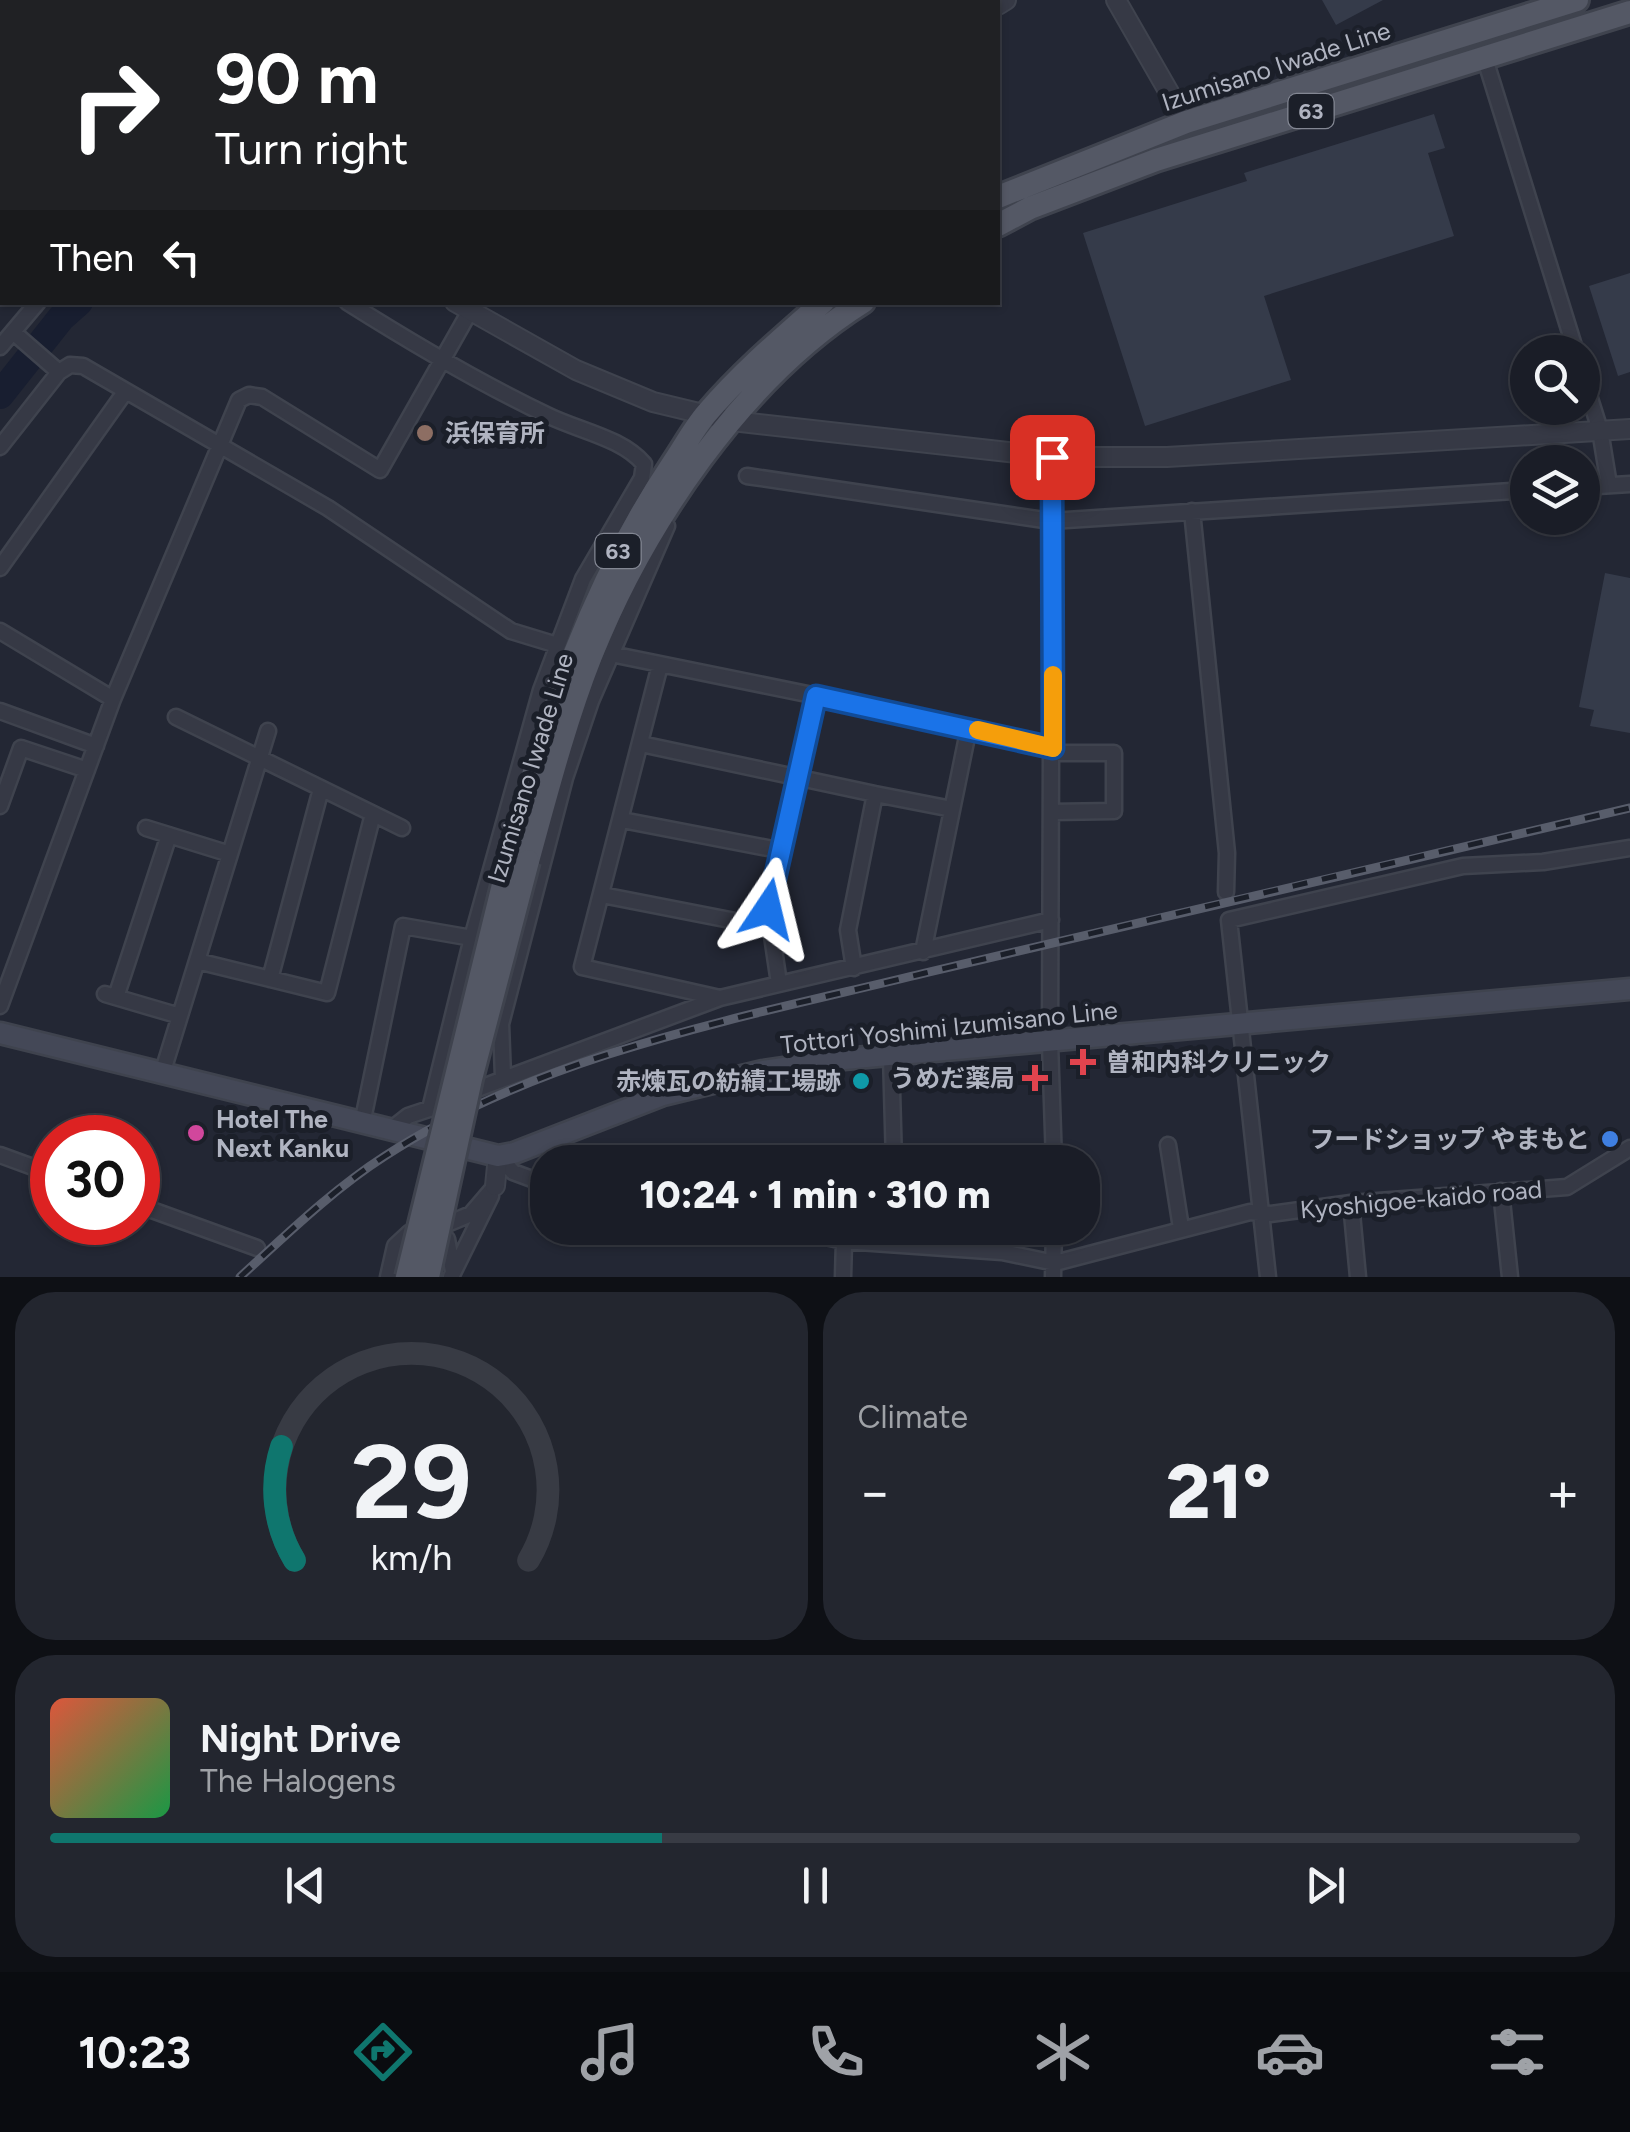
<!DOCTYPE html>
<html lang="en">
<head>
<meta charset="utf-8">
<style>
	:root { --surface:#1a1d27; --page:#23262f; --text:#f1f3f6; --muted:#9fa2a7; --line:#383b44; --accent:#0f766e }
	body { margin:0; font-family:Figtree,"Noto Sans JP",sans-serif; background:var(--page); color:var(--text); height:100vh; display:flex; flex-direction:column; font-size:38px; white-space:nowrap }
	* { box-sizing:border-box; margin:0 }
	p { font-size:32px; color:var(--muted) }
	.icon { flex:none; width:55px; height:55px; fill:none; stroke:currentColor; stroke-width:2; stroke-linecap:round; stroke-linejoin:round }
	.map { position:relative; height:1277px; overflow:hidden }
	.drawer { display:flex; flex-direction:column; gap:15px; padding:15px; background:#0e1015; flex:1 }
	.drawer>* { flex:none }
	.top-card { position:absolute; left:0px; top:0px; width:1000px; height:305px; box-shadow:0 2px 8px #0004,0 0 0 2px var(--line); background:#202124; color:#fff; overflow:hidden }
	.fabs { position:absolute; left:1510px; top:335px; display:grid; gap:20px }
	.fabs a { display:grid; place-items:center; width:90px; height:90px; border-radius:50%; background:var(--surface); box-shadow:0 2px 8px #0004,0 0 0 2px var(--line); font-size:50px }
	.speed { position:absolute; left:30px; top:1115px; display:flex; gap:20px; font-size:50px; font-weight:700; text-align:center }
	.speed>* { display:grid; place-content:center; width:130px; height:130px; border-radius:50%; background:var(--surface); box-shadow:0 2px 8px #0004,0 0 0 2px var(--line); line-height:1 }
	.speed .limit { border:15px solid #d22; background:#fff; color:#111 }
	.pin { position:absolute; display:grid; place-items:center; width:85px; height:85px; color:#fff; margin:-42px; border-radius:20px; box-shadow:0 5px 15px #0006 }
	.me { position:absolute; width:110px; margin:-55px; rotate:10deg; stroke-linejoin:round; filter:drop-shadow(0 0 8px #0008) }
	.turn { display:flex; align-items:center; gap:35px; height:210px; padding:0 50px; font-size:45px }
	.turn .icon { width:130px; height:130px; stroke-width:2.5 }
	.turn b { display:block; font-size:70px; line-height:85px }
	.then { display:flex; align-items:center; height:95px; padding:0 50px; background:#0003; gap:20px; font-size:38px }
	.big { font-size:75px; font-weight:800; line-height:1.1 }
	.drawer .tile { flex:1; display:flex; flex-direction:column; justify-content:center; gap:15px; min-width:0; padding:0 35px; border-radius:40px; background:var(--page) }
	.drawer .dial { align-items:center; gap:0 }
	.dial svg { height:260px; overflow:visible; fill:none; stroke:var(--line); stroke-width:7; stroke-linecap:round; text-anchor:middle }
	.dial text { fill:var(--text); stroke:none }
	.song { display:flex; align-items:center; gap:30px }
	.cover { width:120px; height:120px; border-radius:15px; background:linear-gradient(135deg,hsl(10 70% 55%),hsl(140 70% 35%)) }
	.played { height:10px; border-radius:5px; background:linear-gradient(90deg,var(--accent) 40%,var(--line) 40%) }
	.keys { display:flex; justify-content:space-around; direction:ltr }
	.heat { display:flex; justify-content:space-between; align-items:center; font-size:55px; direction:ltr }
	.drawer .tiles { flex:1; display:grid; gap:15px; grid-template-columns:1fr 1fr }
	.tile:last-child { grid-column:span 2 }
	.trip { position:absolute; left:530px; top:1145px; width:570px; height:100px; border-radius:40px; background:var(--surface); box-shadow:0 2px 8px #0004,0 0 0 2px var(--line); font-weight:800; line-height:100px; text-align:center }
	.tabs { display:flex; height:160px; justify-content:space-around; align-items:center; background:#0a0c10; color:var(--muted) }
	.tabs .icon { width:70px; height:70px }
	.tabs .current { color:var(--accent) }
	.tabs b { font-size:45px; color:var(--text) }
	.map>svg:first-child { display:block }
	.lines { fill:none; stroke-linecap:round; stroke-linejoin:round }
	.river { stroke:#181e30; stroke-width:28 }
	.building { fill:#353b4a }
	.minor-casing { stroke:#3f434e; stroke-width:19 }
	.tertiary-casing { stroke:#3f434e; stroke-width:22 }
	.secondary-casing { stroke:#3f434e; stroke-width:25 }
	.primary-casing { stroke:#3f434e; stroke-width:28 }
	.minor { stroke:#363945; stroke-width:14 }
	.tertiary { stroke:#363945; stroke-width:18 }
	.secondary { stroke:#444857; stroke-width:20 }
	.primary { stroke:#545865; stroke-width:22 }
	.rail-casing { stroke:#585d6b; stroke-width:9 }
	.rail { stroke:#1b1f29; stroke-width:5; stroke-dasharray:15; stroke-linecap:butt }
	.primary-bridge-casing { stroke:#3f434e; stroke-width:28; stroke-linecap:butt }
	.primary-bridge { stroke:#545865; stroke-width:22 }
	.route-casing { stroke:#114b97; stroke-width:25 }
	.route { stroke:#1a73e8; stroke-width:18 }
	.slow { stroke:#f59e0b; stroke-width:18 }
	.education-dot { fill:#8d6e63; stroke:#1b1f29; stroke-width:4 }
	.health-dot { fill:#e0444e; stroke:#1b1f29; stroke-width:4 }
	.culture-dot { fill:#0f9aa8; stroke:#1b1f29; stroke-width:4 }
	.hotel-dot { fill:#d1479c; stroke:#1b1f29; stroke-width:4 }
	.shop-dot { fill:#3f7fe0; stroke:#1b1f29; stroke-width:4 }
	.labels { text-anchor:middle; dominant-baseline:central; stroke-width:10; stroke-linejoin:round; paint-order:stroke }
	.shield { fill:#1b1f29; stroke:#838793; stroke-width:2.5 }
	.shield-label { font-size:22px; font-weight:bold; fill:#b0b4c1 }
	.street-label { font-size:25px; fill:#b0b4c1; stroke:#1b1f29 }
	.poi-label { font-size:25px; font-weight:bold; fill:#b0b4c1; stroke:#1b1f29; text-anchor:start }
</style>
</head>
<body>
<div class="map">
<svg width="1630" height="1277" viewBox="0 0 1630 1277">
	<rect width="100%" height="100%" fill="#232734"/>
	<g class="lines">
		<path class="river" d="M0,395L61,318L79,302"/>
	</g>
	<path class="building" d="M1322,0H1383L1336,25Z
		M1434,114L1445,148L1428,153L1454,236L1264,296L1291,380L1145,426L1083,233L1247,181L1244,173Z
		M1630,273V372L1618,376L1589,286Z
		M1605,573L1630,578V733L1590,726L1594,710L1579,707Z"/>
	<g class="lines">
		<defs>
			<path id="minor" d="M8,0L9,2
				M1485,59L1576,352
				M347,302C412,343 479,383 549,416C580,431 622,438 644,464L642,478L583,579L541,690L472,938L430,1109
				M13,332L59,372
				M0,347L38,302
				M1582,373L1600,430L1609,485
				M0,447L59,372L70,365L83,366L328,508L511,631L557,645
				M1052,457L1050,1043L1054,1162
				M747,476L1051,521L1528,490
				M1582,487L1630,484
				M1192,511L1227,853L1226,892
				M0,568L125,392
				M0,631L113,699
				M611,654L969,727L1061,753H1114V811L1052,812
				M660,665L582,967L720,998
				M0,711L96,746
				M176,717L402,828
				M641,744L875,794L848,930L854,968
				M875,794L952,809
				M0,806L21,748L87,770
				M622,820L778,850
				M146,828L230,854
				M602,895L771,928
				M923,952L969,727
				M197,961L327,993L373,814
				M270,979L321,789
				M779,983L768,909L816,695
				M105,994L180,1016
				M116,997L169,835
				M0,1006L113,699L239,400L249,395L262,397L380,470L470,311
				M891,1055L894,1162
				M162,1074L268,731
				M503,1077L501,1024L565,778L591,701L667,526
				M464,1094L720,998L1051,920
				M362,1124L403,926L472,938
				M389,1131L408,1116L435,1107
				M1168,1145L1181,1228
				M0,1155L52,1174
				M498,1156L513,1172L548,1185
				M1501,1191L1510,1277
				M1351,1203L1358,1277
				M138,1205L257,1248
				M783,1228L844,1241L1002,1252L1055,1263L1250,1212L1270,1214L1351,1203L1567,1187L1630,1148
				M896,1228V1244
				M435,1229L447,1239L453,1271
				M388,1277L395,1246L409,1233L435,1229L471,1214L495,1186
				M451,1277L491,1196
				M843,1277L844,1241
				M1053,1277L1054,1228
				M1268,1277L1229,920L1463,866L1543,862L1630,848"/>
			<path id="tertiary" d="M91,0L92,2
				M515,0L516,2
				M1116,0L1186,122
				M998,5L1006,0
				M455,302L576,370L653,402L732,421L1052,457H1167L1630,429
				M495,1186L498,1156"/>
			<path id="secondary" d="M0,1033L498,1156L514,1153L663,1095L763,1071L844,1059L1630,989"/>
			<path id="primary" d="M998,197L1186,122L1577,0
				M998,225L1030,208L1156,160L1630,12
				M510,856C547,717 592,584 673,463C684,447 694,428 707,413C742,372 782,338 823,302
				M528,861C547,792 565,722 591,656C644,524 742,378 863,302"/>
		</defs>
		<use href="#minor" class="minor-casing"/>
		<use href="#tertiary" class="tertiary-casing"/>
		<use href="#secondary" class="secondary-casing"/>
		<use href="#primary" class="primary-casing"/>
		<use href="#minor" class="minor"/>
		<use href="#tertiary" class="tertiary"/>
		<use href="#secondary" class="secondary"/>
		<use href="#primary" class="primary"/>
		<defs>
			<path id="rail" d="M240,1277C286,1235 332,1190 385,1156C543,1053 745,1017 925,973C1160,917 1395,862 1630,808"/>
		</defs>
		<use href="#rail" class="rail-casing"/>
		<use href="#rail" class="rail"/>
		<defs>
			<path id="primary-bridge" d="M407,1277L510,856
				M428,1277L471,1079L528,861"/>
		</defs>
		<use href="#primary-bridge" class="primary-bridge-casing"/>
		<use href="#primary-bridge" class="primary-bridge"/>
	</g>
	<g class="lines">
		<defs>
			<path id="route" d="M768,909L816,696L1053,748L1052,457"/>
		</defs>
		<use href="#route" class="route-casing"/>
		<use href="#route" class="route"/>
		<path class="slow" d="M978,730L1053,748V675"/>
	</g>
	<circle class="education-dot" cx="425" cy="433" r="10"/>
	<g class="health-dot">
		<path d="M1078 1047h10v10h10v10h-10v10h-10v-10h-10v-10h10z"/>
		<path d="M1030 1063h10v10h10v10h-10v10h-10v-10h-10v-10h10z"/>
	</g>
	<circle class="culture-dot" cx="861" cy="1081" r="10"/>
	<circle class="hotel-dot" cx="196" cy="1133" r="10"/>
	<circle class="shop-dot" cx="1610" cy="1139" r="10"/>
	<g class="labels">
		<g class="shield">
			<rect x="1288.5" y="94" width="45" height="34" rx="8"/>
			<rect x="595.5" y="534" width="45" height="34" rx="8"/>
		</g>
		<g class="shield-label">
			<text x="1311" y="111">63</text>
			<text x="618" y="551">63</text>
		</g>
		<g class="street-label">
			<text transform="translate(1276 66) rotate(-18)">Izumisano Iwade Line</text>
			<text transform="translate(530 768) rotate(-73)">Izumisano Iwade Line</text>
			<text transform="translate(949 1027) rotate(-6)">Tottori Yoshimi Izumisano Line</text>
			<text transform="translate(1421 1199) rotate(-5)">Kyoshigoe-kaido road</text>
		</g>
		<g class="poi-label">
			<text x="445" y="433">浜保育所</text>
			<text x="1106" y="1062">曽和内科クリニック</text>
			<text x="1015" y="1078" text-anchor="end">うめだ薬局</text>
			<text x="841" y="1081" text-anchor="end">赤煉瓦の紡績工場跡</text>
			<text x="216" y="1119">Hotel The<tspan x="216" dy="29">Next Kanku</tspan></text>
			<text x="1590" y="1139" text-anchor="end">フードショップ やまもと</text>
		</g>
	</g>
</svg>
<div class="fabs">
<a><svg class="icon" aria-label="search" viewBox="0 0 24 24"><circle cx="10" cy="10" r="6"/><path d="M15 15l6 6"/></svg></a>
<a><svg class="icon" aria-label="layers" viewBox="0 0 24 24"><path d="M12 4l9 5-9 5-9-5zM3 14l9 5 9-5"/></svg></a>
</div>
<div class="speed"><div class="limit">30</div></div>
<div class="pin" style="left:1052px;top:457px;background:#d93025"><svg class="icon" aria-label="arrive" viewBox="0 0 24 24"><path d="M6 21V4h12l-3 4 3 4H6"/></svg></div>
<svg class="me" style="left:768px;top:909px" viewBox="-20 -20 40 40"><path d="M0-17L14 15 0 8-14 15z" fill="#1a73e8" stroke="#fff" stroke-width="4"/></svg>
<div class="trip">10:24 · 1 min · 310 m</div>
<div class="top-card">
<div class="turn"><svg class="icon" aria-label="right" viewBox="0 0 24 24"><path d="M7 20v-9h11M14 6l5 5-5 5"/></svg><div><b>90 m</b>Turn right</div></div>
<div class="then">Then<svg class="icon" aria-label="left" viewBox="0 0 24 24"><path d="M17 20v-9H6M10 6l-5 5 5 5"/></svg></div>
</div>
</div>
<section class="drawer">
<div class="tiles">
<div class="tile dial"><svg viewBox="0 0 100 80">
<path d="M14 69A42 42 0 1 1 86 69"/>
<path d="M14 69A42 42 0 0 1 10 34" stroke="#0f766e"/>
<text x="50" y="56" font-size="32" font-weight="700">29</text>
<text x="50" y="72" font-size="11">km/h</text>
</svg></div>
<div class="tile"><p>Climate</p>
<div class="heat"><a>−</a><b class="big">21°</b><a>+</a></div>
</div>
<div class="tile">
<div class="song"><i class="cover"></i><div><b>Night Drive</b><p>The Halogens</p></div></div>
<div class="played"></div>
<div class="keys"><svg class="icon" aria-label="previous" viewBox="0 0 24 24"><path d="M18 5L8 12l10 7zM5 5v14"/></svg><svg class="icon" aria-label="pause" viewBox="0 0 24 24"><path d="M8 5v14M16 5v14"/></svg><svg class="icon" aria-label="next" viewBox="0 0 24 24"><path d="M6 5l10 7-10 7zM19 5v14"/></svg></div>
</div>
</div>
</section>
<nav class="tabs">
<b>10:23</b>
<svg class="icon current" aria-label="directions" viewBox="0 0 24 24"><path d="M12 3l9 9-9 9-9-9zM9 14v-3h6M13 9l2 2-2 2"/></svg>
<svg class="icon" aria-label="music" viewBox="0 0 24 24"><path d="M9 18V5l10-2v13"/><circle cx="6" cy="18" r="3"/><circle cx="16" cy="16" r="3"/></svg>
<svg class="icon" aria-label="phone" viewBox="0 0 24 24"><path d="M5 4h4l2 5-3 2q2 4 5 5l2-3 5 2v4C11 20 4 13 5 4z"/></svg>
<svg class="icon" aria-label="climate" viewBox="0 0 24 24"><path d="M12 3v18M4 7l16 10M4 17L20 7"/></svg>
<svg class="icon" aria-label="car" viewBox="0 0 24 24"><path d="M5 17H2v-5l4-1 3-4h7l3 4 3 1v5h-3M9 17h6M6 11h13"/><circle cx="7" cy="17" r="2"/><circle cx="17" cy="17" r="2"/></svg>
<svg class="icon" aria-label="filters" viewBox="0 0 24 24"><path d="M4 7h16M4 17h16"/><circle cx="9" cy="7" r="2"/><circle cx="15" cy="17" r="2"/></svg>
</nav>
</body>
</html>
